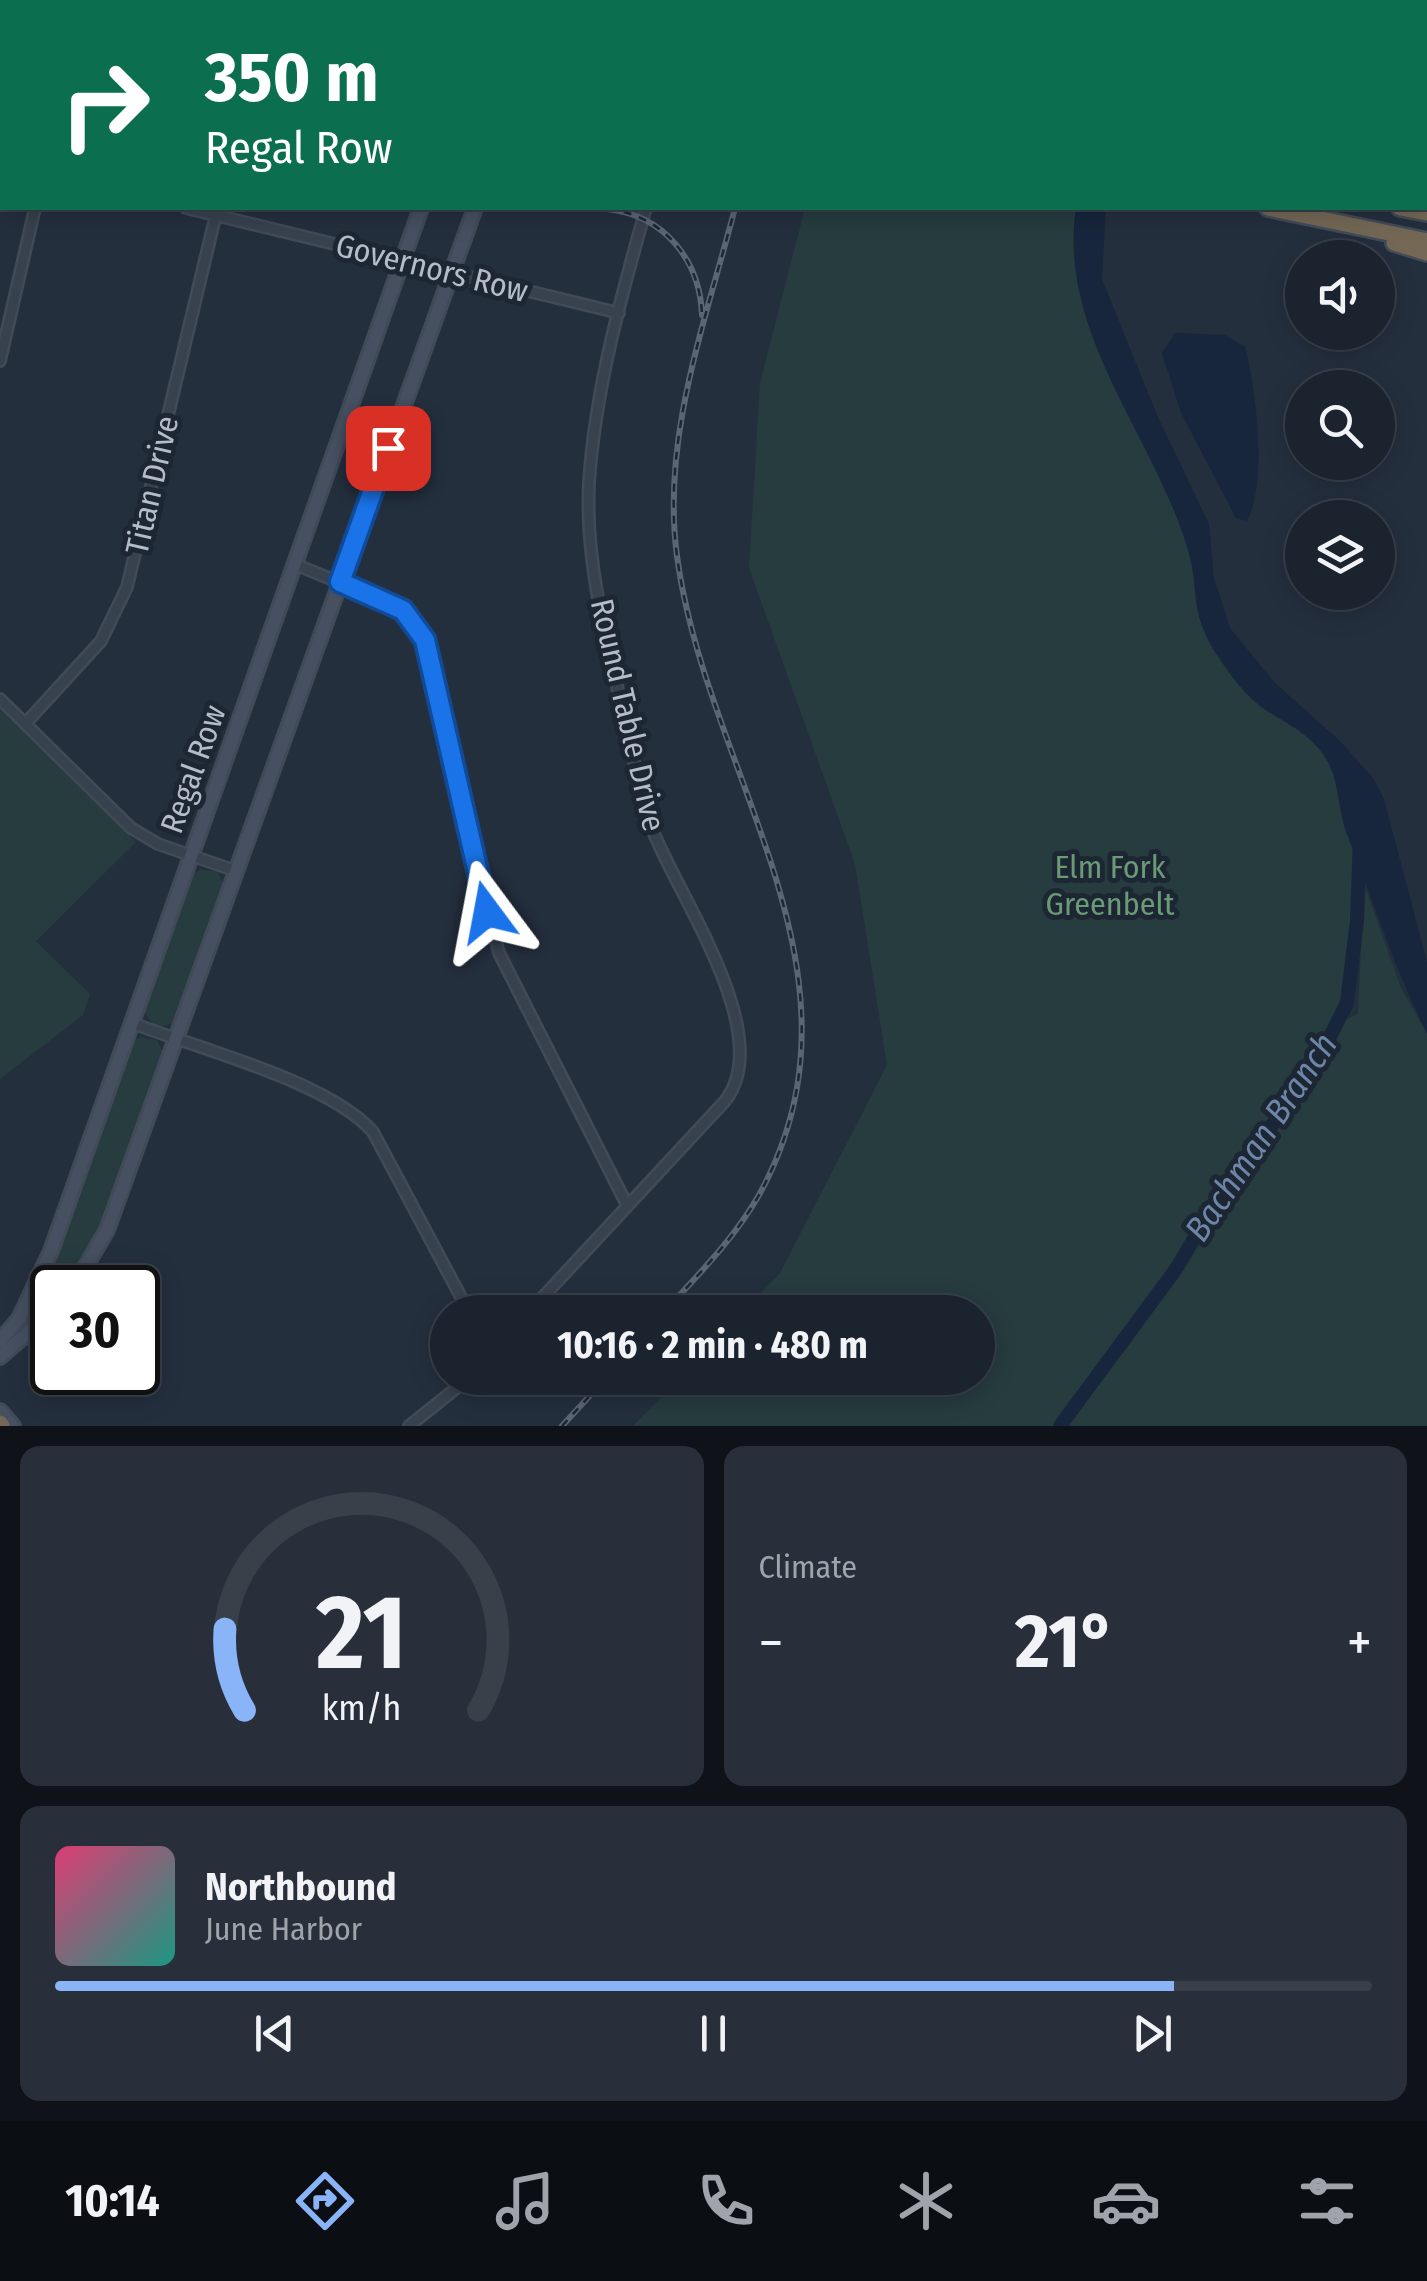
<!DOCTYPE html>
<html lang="en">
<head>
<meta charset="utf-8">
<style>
	:root { --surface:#1b232e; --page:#282f3a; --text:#f1f3f6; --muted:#a0a4aa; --line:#39404a; --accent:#8ab4f8 }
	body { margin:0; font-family:"Fira Sans Condensed",sans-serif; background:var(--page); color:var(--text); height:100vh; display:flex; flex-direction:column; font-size:38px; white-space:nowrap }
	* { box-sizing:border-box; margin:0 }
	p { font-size:32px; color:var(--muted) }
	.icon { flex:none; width:55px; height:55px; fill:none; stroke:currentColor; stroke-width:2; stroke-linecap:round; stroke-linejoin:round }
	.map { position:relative; height:1426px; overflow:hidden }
	.panel { display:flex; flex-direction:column; gap:20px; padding:20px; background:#0f1319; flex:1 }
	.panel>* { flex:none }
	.guide { position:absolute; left:0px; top:0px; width:1428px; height:210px; box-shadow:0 5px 25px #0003,0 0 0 2px var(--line); background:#0b6e4f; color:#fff; overflow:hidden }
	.buttons { position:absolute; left:1285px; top:240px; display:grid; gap:20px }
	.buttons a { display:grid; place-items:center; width:110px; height:110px; border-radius:50%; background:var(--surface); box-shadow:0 5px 25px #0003,0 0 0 2px var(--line); font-size:50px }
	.speed { position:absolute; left:30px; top:1265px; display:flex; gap:20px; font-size:50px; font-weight:700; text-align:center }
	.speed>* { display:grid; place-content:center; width:130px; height:130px; border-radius:50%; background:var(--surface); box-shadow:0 5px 25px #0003,0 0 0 2px var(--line); line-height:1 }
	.speed .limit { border:5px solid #111; border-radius:15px; background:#fff; color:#111 }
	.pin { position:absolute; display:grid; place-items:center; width:85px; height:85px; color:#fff; margin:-42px; border-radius:20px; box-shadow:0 5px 15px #0006 }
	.me { position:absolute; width:110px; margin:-55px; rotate:347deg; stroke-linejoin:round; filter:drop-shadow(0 0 8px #0008) }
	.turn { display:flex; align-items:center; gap:35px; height:210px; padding:0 40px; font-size:45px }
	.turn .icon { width:130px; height:130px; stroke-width:2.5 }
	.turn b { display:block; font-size:70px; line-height:85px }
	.big { font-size:75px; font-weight:700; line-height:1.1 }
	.panel .card { flex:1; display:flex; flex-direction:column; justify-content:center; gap:15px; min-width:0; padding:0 35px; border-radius:20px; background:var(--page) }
	.panel .dial { align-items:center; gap:0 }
	.dial svg { height:260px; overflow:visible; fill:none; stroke:var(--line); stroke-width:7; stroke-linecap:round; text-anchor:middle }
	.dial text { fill:var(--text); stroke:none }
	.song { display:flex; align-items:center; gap:30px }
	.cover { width:120px; height:120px; border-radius:15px; background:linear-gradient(135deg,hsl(340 70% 55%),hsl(170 70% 35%)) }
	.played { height:10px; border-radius:5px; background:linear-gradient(90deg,var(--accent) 85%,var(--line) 85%) }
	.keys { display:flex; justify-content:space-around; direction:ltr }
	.heat { display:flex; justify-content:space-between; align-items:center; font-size:55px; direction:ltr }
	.panel .tiles { flex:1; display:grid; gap:20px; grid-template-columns:1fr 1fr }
	.card:last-child { grid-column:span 2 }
	.trip { position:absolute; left:430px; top:1295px; width:565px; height:100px; border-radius:50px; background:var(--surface); box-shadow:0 5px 25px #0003,0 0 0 2px var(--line); font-weight:700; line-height:100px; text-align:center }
	.dock { display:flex; height:160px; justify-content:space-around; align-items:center; background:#0b0e12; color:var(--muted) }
	.dock .icon { width:70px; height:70px }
	.dock .selected { color:var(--accent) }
	.dock b { font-size:45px; color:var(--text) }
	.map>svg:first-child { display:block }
	.green { fill:#263c3f }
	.water { fill:#17263c }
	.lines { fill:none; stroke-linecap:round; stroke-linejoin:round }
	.river { stroke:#17263c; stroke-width:14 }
	.minor-casing { stroke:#414a57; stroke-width:14 }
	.secondary-casing { stroke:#414a57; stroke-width:18 }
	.motorway-casing { stroke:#434c59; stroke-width:20 }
	.minor { stroke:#38414e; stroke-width:9 }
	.secondary { stroke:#465061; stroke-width:12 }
	.motorway { stroke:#746855; stroke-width:15 }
	.rail-casing { stroke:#5a6575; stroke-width:6 }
	.rail { stroke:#1d2633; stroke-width:2.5; stroke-dasharray:8; stroke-linecap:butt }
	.secondary-bridge-casing { stroke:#414a57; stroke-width:18; stroke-linecap:butt }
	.secondary-bridge { stroke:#465061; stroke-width:12 }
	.route-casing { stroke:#114b97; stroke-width:25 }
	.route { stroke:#1a73e8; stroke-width:18 }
	.labels { text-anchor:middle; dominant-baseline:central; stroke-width:10; stroke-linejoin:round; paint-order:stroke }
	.street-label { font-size:32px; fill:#b4bcc9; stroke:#1d2633 }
	.park-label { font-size:32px; fill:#6b9a76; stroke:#1d2633 }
	.water-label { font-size:35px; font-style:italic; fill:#6d86a8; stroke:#1d2633 }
</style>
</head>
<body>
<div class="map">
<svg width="1427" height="1426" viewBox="0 0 1427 1426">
	<rect width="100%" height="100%" fill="#242f3e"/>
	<path class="green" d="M858,0H1127L858,2Z
		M805,208H1089L1096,317L1190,530L1207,614L1347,768L1363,811L1347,1003L1337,1024L1358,1014L1364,884L1401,988L1427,1034V1426H633L680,1378H978V1312H742L780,1273L887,1065L855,864L749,568L760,383Z
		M0,709L136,842L36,941L90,994L83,1015L0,1079Z
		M201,869L218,872L225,888L178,1019C164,1032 147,1026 144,1007L191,875Z
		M140,1037L157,1040L165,1056L97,1238L71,1280L59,1282L50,1269L130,1044Z"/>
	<path class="water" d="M1076,208H1106L1102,279L1157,415L1209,524L1214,578L1230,628L1274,682L1341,742L1373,778L1384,799L1427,962V1033C1395,971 1374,902 1348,837C1338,813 1340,787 1329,764C1315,737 1291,726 1267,711C1246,697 1230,675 1217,655C1187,608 1201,591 1187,547C1153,434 1057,332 1076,208Z
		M1175,333L1225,335L1245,347C1256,389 1268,481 1247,521L1236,518L1181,413L1162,353Z"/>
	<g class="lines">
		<path class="river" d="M1060,1426L1176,1269L1214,1205L1315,1066L1347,1003L1357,921L1360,837"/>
		<defs>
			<path id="minor" d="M0,166L2,167
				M186,208L619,313
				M0,361L35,208
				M297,565L401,608L425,640L499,953L627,1205
				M0,699L131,828L158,844L236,871
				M25,724L101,641L127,587L216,214
				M132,1023C197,1048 330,1082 373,1132L469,1312
				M529,1312L725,1101C778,1034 675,892 651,826C638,787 631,747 622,708C605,634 585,559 589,483C595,390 621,297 646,208
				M409,1426L469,1378"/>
			<path id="secondary" d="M189,0L200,2
				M475,2L476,0
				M498,2L499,0
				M73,1288L107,1230L475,208
				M0,1341L19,1319L51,1251L421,208
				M0,1357L52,1312
				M0,1411L13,1426"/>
			<path id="motorway" d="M319,0L331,2
				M448,0L460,2
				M516,0L527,2
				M614,0L626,2
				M659,0L673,2
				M1425,144L1427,145
				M1425,163L1427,164
				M1425,198H1427
				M1268,208L1427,241
				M1400,208L1427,213
				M1394,243L1427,253
				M0,1423L2,1426"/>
		</defs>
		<use href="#minor" class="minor-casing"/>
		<use href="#secondary" class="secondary-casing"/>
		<use href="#motorway" class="motorway-casing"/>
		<use href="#minor" class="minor"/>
		<use href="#secondary" class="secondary"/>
		<use href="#motorway" class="motorway"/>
		<defs>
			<path id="rail" d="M780,2L781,0
				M576,208C587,209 597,207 607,209C664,215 700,260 702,315
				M664,1312C698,1275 734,1239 759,1195C881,973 706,775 677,556C661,438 706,320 735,208
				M562,1426L606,1378"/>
		</defs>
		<use href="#rail" class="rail-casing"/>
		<use href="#rail" class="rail"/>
		<defs>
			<path id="secondary-bridge" d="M770,0L782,2"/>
		</defs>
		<use href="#secondary-bridge" class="secondary-bridge-casing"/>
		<use href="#secondary-bridge" class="secondary-bridge"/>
	</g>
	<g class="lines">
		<defs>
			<path id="route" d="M388,448L340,582L403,610L425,640L487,912"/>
		</defs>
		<use href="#route" class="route-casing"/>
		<use href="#route" class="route"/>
	</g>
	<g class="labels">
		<g class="street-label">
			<text transform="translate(432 268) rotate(14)">Governors Row</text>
			<text transform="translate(152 485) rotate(-77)">Titan Drive</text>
			<text transform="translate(628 715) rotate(77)">Round Table Drive</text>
			<text transform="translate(193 769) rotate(-70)">Regal Row</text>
		</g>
		<g class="park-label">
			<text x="1110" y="867">Elm Fork<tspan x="1110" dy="37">Greenbelt</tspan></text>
		</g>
		<g class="water-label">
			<text transform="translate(1261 1137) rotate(-56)">Bachman Branch</text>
		</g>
	</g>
</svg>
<div class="buttons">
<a><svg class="icon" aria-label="sound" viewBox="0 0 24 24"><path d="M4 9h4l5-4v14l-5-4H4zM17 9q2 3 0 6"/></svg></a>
<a><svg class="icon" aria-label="search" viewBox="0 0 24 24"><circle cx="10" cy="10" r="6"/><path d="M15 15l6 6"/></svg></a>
<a><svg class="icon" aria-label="layers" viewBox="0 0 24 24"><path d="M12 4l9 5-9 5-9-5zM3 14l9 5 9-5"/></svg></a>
</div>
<div class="speed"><div class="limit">30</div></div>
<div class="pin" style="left:388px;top:448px;background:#d93025"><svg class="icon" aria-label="arrive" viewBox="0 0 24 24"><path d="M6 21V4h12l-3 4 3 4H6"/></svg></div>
<svg class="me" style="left:487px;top:912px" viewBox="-20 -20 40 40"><path d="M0-17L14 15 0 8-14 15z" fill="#1a73e8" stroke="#fff" stroke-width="4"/></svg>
<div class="trip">10:16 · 2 min · 480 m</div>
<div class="guide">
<div class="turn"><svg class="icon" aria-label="right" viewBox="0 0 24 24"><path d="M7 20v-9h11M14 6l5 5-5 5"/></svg><div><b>350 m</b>Regal Row</div></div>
</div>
</div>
<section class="panel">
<div class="tiles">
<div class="card dial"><svg viewBox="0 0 100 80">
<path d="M14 69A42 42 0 1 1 86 69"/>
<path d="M14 69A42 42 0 0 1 8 44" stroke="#8ab4f8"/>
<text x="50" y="56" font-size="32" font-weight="700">21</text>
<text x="50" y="72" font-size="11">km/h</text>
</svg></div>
<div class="card"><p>Climate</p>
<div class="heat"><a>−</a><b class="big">21°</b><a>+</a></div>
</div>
<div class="card">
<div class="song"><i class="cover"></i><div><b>Northbound</b><p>June Harbor</p></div></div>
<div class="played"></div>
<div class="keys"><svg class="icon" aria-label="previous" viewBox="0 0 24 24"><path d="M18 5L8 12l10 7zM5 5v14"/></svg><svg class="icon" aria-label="pause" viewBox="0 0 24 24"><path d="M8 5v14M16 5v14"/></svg><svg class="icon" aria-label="next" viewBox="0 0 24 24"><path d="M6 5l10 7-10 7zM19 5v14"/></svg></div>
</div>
</div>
</section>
<nav class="dock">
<b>10:14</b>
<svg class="icon selected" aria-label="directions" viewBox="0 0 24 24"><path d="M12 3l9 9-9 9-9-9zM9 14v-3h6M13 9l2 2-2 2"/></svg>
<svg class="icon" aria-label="music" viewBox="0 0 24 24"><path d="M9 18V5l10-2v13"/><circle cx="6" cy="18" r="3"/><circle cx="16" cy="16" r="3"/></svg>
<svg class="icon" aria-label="phone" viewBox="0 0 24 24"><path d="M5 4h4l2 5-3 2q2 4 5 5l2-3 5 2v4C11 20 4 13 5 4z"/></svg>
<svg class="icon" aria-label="climate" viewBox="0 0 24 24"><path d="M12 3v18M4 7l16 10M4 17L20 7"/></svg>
<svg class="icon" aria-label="car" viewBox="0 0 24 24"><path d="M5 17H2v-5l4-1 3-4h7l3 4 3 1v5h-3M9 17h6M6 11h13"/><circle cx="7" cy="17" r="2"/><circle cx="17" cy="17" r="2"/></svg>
<svg class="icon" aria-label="filters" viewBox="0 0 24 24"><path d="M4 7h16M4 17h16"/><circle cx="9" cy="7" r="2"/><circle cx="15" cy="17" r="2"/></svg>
</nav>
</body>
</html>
